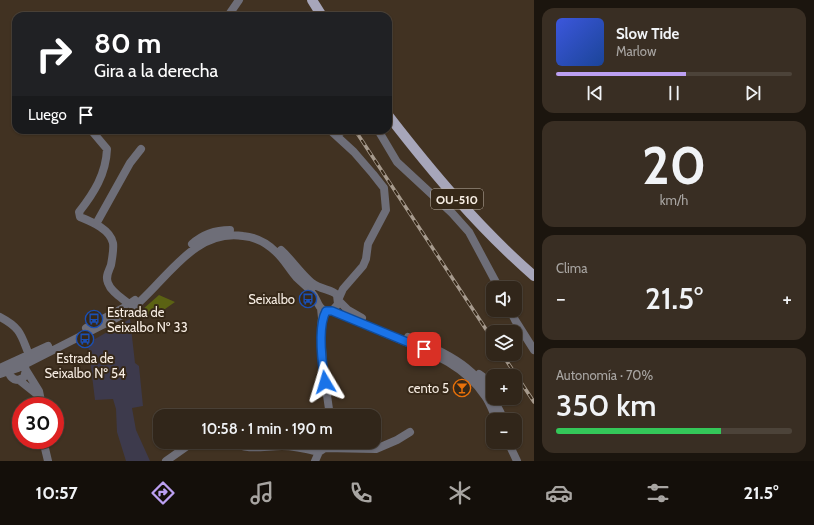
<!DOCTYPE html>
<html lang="es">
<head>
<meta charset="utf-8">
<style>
	:root { --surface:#31261a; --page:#392e23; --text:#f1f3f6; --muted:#a8a5a2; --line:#4c4339; --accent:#bca0f2 }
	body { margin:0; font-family:Cabin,sans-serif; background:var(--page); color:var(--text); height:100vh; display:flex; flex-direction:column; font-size:15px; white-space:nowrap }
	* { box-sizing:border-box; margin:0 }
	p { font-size:13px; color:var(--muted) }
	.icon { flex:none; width:22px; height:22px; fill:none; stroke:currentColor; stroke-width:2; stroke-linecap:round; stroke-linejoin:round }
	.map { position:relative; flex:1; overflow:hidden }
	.panel { display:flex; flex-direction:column; gap:8px; padding:8px; background:#1b150e; width:280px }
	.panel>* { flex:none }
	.guide { position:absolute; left:12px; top:12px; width:380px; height:122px; border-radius:12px; box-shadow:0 1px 3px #0004,0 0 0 1px var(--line); background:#202124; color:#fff; overflow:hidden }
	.tools { position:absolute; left:486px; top:281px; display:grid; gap:8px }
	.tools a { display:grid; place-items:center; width:36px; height:36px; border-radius:8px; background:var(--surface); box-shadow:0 1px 3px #0004,0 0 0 1px var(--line); font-size:20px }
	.speed { position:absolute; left:12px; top:397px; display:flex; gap:8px; font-size:20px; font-weight:700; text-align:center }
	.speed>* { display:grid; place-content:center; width:52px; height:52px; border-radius:50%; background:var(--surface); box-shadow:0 1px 3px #0004,0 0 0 1px var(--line); line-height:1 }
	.speed .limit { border:6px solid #d22; background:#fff; color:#111 }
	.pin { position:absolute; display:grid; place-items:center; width:34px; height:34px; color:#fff; margin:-17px; border-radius:8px; box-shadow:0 2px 6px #0006 }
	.me { position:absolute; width:44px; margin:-22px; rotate:353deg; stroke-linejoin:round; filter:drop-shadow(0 0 3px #0008) }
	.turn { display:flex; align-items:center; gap:14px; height:84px; padding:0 16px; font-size:18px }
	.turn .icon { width:52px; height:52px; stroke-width:2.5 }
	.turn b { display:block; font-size:28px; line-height:34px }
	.then { display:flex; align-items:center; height:38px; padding:0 16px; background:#0003; gap:8px; font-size:15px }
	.big { font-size:30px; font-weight:600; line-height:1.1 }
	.panel .widget { flex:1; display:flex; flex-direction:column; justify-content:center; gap:6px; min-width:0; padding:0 14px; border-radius:12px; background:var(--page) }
	.panel .dial { align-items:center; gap:0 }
	.dial b { font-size:52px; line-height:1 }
	.song { display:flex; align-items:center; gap:12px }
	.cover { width:48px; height:48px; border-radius:6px; background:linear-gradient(135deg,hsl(230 70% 55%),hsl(220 70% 35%)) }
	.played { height:4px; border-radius:2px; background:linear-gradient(90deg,var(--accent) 55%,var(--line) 55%) }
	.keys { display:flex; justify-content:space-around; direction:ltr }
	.heat { display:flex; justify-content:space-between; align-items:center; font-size:22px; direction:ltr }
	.charge { height:6px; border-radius:3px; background:linear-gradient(90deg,#34c759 70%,var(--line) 0) }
	.trip { position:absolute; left:153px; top:409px; width:228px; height:40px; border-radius:12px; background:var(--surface); box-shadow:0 1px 3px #0004,0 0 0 1px var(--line); font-weight:600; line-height:40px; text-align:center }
	.dock { display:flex; height:64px; justify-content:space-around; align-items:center; background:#140f0a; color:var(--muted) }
	.dock .icon { width:28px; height:28px }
	.dock .active { color:var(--accent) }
	.dock b { font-size:18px; color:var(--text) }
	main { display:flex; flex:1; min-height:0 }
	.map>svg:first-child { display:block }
	.industrial { fill:#3d3a4c }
	.green { fill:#5b6213 }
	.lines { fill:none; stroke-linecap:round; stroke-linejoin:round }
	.minor { stroke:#6e6e78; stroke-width:8 }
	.major { stroke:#a7a6ba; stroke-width:10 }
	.rail-casing { stroke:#a69a8d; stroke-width:3.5 }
	.rail { stroke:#362818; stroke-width:2; stroke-dasharray:6; stroke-linecap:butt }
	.route-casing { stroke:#114b97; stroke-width:10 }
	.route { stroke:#1a73e8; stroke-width:7 }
	.labels { text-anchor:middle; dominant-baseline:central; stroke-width:4; stroke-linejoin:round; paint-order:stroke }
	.shield { fill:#362818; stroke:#bdb2a6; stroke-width:1 }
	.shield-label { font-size:12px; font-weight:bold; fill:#f7ede3 }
	.poi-label { font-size:13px; fill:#f7ede3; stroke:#362818; text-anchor:end }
</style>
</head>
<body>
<main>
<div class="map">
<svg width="534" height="461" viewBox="0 0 534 461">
	<rect width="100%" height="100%" fill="#413222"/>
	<path class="industrial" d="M130,319L135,363L139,366L143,406L132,408L136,430L150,461H126L117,432L116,409L113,399L95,400L88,343Z"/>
	<path class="green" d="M159,295L175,302L165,309H154L147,316L142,310Z"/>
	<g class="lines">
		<path class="minor" d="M228,16L239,0
			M91,130L107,149C106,174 94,193 79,212L80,217C92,222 110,229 113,243C114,249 112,259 111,265C109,271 105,276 108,283C111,292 122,298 129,304
			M330,130L354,152L373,174L384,188L386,210L368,244L366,259L363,266L343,289L339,298
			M378,130L397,162L452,213L469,232L499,288
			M336,135L344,130
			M96,224L130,163L141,149
			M192,244C203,234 215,230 230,230
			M281,250C292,260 300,273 312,283C321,290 332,289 337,295L338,304L332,311
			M339,301L348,310L362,318
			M321,308L322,318L321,328L323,368L329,409L328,416
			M510,310L515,320L534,350
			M0,317C21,328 21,335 29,355
			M86,328L125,307L135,300
			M408,337C456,356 483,372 504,420
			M0,368L48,346
			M9,368C8,375 12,380 19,380L24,377L26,370L24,365L20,364
			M26,370L39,391L42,406
			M0,374L18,368L128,312C164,285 192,228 243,236C255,237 267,243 276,252C284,259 289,269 297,278C302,283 308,287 312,293C317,298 317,306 323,310L332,311C353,319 373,328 394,337C427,351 464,364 485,396C490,403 493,412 497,420
			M479,374L493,384
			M19,380L39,396
			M43,440L48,461
			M231,442C248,451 264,446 282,446C295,446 307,449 319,452
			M508,442L517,461
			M325,448L376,449L397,440L410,432
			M166,461L193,442
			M315,461L319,452L325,448V442"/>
		<path class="major" d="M312,0L322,16
			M388,115C432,172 479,228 534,276"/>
		<defs>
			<path id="rail" d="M355,130L493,340
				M502,354L534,402"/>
		</defs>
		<use href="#rail" class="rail-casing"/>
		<use href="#rail" class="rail"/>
	</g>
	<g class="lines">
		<defs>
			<path id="route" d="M325,382C322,363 317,328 326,311H332L424,349"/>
		</defs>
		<use href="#route" class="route-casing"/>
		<use href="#route" class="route"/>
	</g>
	<defs>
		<symbol id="bus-ring" viewBox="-11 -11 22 22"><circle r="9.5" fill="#362818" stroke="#1a4fb4" stroke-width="1.5"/><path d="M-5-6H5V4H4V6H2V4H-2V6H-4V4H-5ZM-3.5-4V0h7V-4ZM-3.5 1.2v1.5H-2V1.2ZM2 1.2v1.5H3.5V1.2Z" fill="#1a4fb4"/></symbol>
		<symbol id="bar-ring" viewBox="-11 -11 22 22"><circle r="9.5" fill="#362818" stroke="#e8710a" stroke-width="1.5"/><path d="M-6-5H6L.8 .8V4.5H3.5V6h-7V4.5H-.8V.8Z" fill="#e8710a"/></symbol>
	</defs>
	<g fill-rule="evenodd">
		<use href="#bus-ring" x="298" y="289" width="20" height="20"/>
		<use href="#bus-ring" x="84" y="309" width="20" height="20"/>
		<use href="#bus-ring" x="75" y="329" width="20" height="20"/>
		<use href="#bar-ring" x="452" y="378" width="20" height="20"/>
	</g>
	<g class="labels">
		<rect class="shield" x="431" y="189" width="52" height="20" rx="3"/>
		<g class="shield-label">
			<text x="457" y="199">OU-510</text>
		</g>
		<g class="poi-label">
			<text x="295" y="299">Seixalbo</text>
			<text x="107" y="312" text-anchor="start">Estrada de<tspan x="107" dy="15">Seixalbo Nº 33</tspan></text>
			<text x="85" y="358" text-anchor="middle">Estrada de<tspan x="85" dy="15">Seixalbo Nº 54</tspan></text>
			<text x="449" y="388">cento 5</text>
		</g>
	</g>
</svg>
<div class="tools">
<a><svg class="icon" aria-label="sound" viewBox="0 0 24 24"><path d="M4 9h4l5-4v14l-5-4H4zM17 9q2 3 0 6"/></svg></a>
<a><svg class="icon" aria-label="layers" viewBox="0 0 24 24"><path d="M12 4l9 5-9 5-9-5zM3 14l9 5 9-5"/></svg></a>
<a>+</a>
<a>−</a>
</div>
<div class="speed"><div class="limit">30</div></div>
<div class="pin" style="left:424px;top:349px;background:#d93025"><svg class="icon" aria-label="arrive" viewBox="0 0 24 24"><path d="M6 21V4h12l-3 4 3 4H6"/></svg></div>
<svg class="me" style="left:325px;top:382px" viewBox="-20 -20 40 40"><path d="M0-17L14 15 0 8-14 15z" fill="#1a73e8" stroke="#fff" stroke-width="4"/></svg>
<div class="trip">10:58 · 1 min · 190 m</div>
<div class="guide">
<div class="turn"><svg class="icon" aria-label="right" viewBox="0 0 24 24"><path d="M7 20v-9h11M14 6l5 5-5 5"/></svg><div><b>80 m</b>Gira a la derecha</div></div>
<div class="then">Luego<svg class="icon" aria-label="arrive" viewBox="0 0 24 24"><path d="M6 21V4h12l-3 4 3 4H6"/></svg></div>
</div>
</div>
<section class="panel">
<div class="widget">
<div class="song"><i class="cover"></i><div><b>Slow Tide</b><p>Marlow</p></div></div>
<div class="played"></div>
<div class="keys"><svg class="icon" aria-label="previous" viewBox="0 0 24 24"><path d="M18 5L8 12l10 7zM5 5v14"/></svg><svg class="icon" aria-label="pause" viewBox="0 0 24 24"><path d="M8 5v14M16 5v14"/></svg><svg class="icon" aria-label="next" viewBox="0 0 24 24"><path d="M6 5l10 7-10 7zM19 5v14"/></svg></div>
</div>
<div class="widget dial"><b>20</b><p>km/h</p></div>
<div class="widget"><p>Clima</p>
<div class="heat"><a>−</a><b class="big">21.5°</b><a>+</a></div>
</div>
<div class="widget"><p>Autonomía · 70%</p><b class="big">350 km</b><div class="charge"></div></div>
</section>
</main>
<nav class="dock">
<b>10:57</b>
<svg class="icon active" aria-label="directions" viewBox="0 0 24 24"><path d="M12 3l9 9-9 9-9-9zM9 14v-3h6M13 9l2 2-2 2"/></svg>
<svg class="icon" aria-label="music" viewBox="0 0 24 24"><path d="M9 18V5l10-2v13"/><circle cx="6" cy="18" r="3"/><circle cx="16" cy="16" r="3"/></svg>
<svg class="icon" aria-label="phone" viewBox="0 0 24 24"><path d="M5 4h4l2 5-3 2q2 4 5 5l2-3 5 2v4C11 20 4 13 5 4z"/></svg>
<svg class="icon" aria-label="climate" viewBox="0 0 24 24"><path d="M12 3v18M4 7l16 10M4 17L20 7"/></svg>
<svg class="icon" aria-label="car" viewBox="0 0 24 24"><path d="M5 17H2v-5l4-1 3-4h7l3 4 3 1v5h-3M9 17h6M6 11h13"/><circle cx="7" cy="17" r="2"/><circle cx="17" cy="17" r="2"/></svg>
<svg class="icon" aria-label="filters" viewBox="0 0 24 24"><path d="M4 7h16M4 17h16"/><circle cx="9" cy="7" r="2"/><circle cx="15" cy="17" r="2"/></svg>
<b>21.5°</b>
</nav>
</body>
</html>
